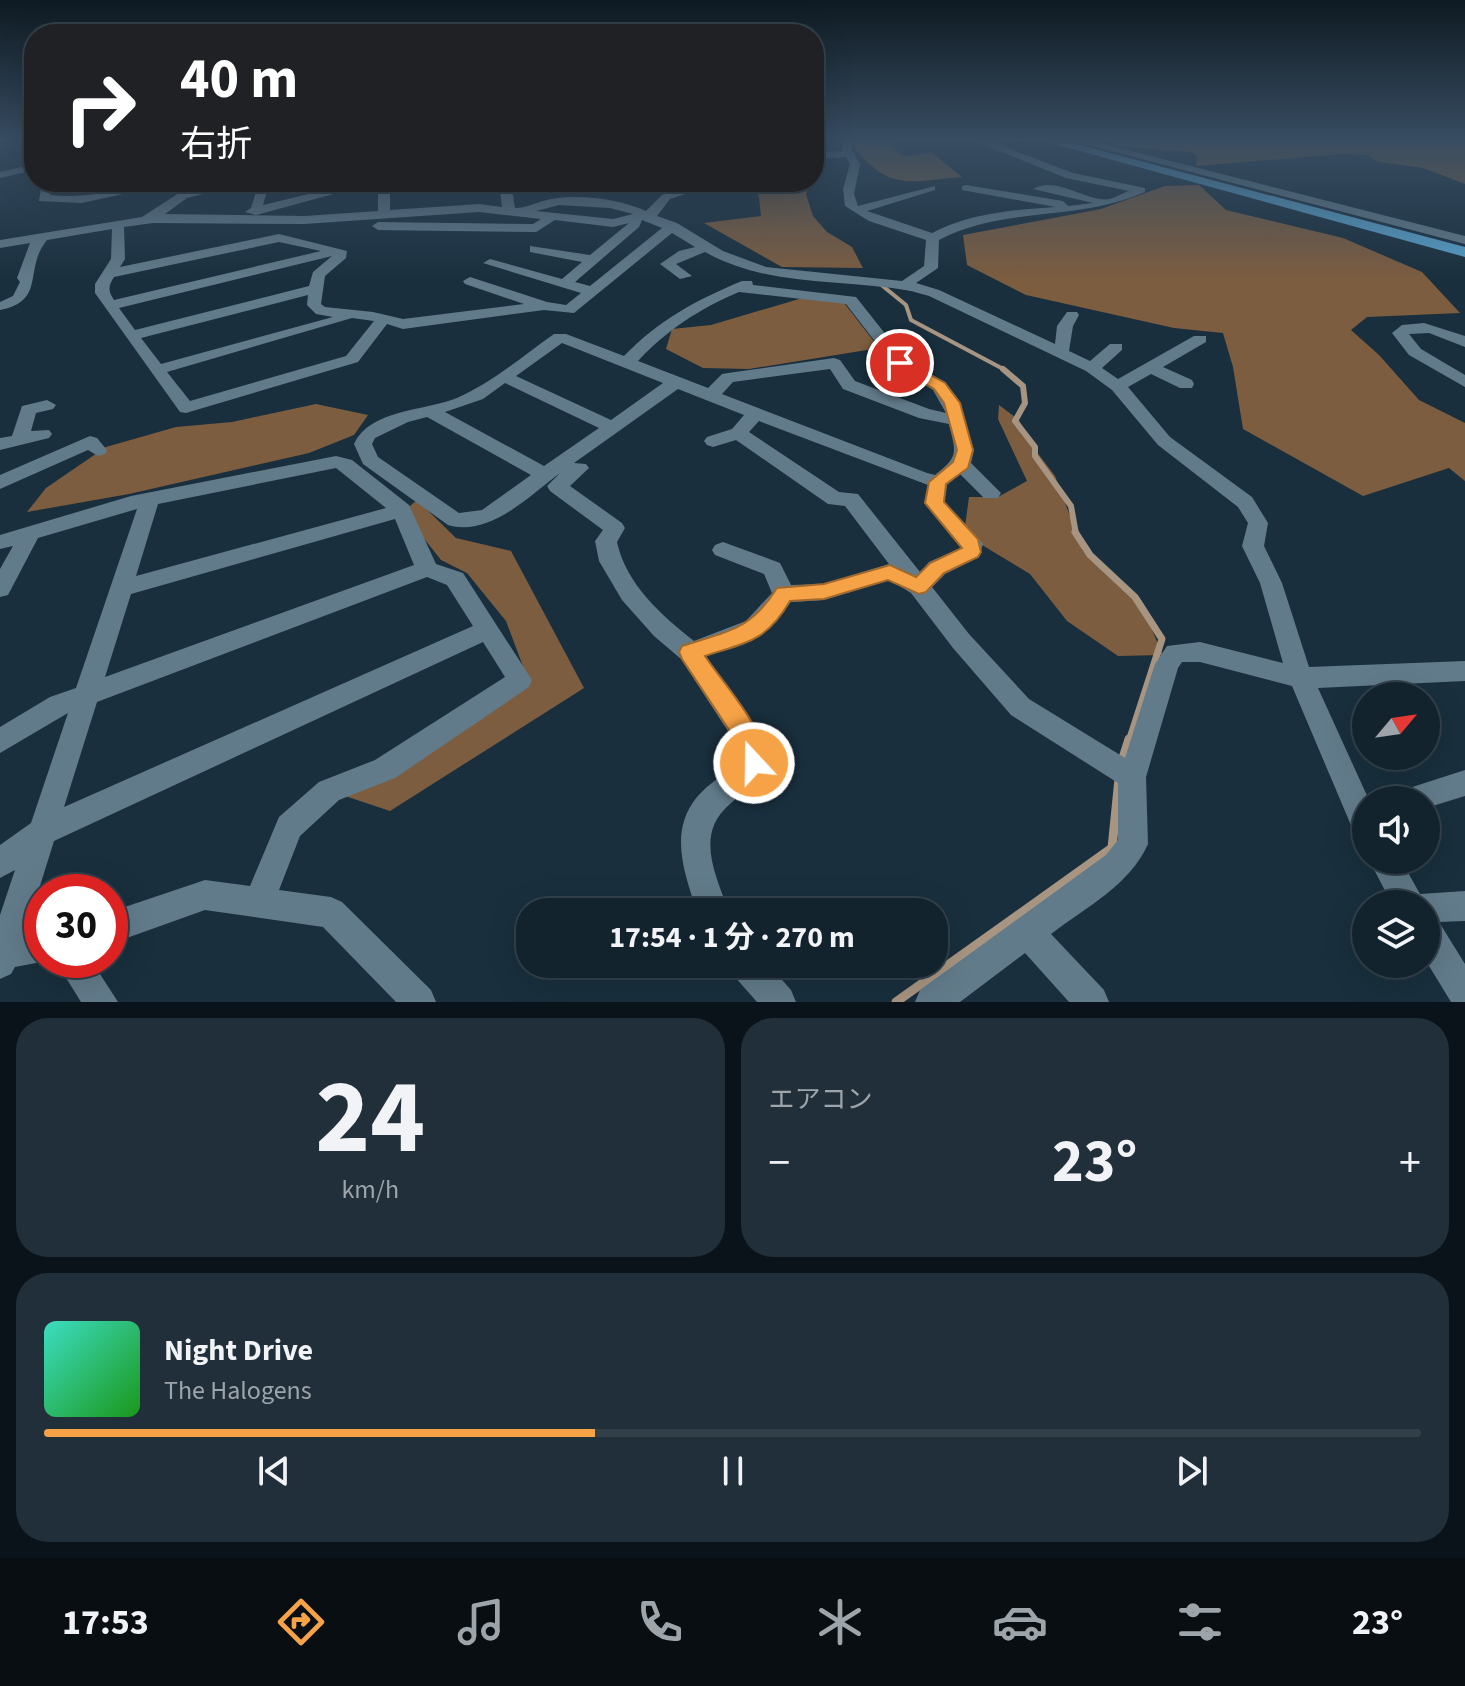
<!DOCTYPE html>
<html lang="ja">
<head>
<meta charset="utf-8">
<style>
	:root { --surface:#13232e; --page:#202f3a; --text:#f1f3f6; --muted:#9da4aa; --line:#32404a; --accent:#f6a246 }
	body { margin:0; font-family:"Source Sans 3","Noto Sans JP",sans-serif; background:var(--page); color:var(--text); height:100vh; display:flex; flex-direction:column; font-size:30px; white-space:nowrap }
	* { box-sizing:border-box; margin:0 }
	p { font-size:26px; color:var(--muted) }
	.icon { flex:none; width:44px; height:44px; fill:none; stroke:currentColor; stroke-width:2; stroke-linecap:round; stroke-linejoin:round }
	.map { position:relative; height:1002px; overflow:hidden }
	.sheet { display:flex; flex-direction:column; gap:16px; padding:16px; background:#0a1319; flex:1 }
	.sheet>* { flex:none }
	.guide { position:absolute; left:24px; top:24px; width:800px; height:168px; border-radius:32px; box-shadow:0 8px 32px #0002,0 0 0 2px var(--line); background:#202124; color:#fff; overflow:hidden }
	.needle { width:52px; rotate:61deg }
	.buttons { position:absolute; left:1352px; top:682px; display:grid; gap:16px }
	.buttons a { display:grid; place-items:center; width:88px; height:88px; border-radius:50%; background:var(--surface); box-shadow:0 8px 32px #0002,0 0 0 2px var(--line); font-size:40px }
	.speed { position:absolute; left:24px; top:874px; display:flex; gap:16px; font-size:40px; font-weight:700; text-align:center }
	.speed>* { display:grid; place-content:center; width:104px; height:104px; border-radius:50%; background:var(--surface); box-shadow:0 8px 32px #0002,0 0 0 2px var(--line); line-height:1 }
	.speed .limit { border:12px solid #d22; background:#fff; color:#111 }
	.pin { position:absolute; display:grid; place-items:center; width:68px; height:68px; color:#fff; margin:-34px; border:4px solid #fff; border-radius:50%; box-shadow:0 2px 8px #0007 }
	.me { position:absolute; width:88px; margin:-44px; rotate:339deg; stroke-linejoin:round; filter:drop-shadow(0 0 6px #0008) }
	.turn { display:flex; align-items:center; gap:28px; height:168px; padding:0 24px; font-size:36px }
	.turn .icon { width:104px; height:104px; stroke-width:2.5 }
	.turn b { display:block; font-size:56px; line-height:68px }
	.big { font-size:60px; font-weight:700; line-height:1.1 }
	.sheet .widget { flex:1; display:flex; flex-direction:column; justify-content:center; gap:12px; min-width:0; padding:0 28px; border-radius:32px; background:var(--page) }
	.sheet .dial { align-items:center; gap:0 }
	.dial b { font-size:104px; line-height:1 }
	.song { display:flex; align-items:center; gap:24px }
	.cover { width:96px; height:96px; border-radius:12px; background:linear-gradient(135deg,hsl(170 70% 55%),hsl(120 70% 35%)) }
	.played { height:8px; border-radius:4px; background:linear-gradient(90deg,var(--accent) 40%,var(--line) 40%) }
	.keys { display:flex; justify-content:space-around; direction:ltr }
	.heat { display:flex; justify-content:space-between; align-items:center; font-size:44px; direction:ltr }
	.sheet .tiles { flex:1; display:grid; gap:16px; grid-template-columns:1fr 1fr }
	.widget:last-child { grid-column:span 2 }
	.trip { position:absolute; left:516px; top:898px; width:432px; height:80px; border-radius:32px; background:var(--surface); box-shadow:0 8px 32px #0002,0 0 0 2px var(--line); font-weight:700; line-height:80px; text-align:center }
	.menu { display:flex; height:128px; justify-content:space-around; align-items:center; background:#080e12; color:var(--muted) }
	.menu .icon { width:56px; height:56px }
	.menu .active { color:var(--accent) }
	.menu b { font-size:36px; color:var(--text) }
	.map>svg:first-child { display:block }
	.forest { fill:#7d5d3f }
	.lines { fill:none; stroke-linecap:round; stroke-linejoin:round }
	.stream-far3 { stroke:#a79481; stroke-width:4 }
	.stream-far2 { stroke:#a79481; stroke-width:6 }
	.stream-far1 { stroke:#a79481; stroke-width:7 }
	.stream { stroke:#a79481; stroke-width:9 }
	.minor { fill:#627b8a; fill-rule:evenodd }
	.motorway { fill:#59a2cc; fill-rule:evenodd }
	.route { fill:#f6a246; stroke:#a0692e; stroke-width:2 }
</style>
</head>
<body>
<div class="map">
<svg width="1465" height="1002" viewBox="0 0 1465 1002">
	<rect width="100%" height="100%" fill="#192f3d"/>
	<path class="forest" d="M858,140H895L891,146L904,156L932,153L962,177C910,181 892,192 855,149Z
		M1113,140H1465V184L1423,168L1379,162L1367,155L1342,154L1196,166L1197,156L1191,152L1117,146Z
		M697,182H809L806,194L813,216L827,232L852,247L863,268L782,267L704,223L761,216L758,190Z
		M1199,185L1226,210L1343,238L1422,272L1460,313L1367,317L1351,330L1379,355L1419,400L1465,423V481L1449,468L1363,496L1243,429L1233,367L1223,333L1174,328L1026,295L967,265L963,235L1101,209L1165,186Z
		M799,299H841L879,348L749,369L703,368L666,349L672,329L711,325Z
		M316,404L368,415L354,435L309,453L129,494L27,512L46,488L106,447L176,427L232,422Z
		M999,405L1019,420L1030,443L1055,476L1083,551L1136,594L1163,655L1118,656L1067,621L1030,574L964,534L969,497H998L1027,481L998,419Z
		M417,500L456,538L511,551L584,688L390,811L333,792L530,685L506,621L467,573L441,560L403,512Z"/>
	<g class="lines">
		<path class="stream-far3" d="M879,283L906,305L911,320L1007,371"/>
		<path class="stream-far2" d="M1003,369L1023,386L1025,403L1015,421L1035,447V456L1071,506L1076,534"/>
		<path class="stream-far1" d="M1075,532L1090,555L1135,597L1162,639L1129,741"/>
		<path class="stream" d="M1121,764L1129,739
			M896,1002L1112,848L1119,779"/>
		<path class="minor" d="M842,140H852L851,149L860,164L854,194L858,206L935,186V190L867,211L932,233C971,213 1012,210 1056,207L962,190V186L966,185L1063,201L1068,206L1093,203L1033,189C1056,175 1087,203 1110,199C1116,197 1123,193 1129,191L1066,178L972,140H987L1073,173L1145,188V192C1076,222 1004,206 939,240L938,268L916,283L939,290L1055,344L1057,326L1067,312H1077L1079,315L1073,326L1069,351L1090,361L1110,344H1122V350L1102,368L1118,379L1194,336H1206V342L1163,367L1192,380L1194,384L1192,388H1180L1151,374L1128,387L1170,437L1252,497L1268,523L1264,546L1282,583L1309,667L1465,661V681L1318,688L1369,800H1366V841L1356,837L1292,686L1200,662H1182L1178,668L1146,777L1148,844C1130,885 1085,908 1051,934L1104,990L1109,1002H1069L1025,953L960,1002H915L920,990L1106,855L1118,840V783L1011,715L953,648L911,593L890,580L824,600L791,602L763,634L706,656L761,737L768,763C759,781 745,791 730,804C694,834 716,875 729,912H697C685,874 668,832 697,797C709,783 727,773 740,760L739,748L681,659L654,636L622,600L599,561L595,541L603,530L550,491L547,486L560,473C529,496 490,537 448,525L363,464L354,444C370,409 425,411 457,398C492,383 524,355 554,334H566L624,356C659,320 696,300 742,281H752L753,285L856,297L906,360L945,382L958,399L974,450L971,463L1001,493L998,498H984L960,474L947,485L944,502L979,539L983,544L979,557L945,574L932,587L969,634L1029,699L1125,758L1155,664L1167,646L1200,642L1283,663L1260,583L1242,546L1248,523L1238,507L1158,445L1112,390L1086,371L929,296L911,291C841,278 770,288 705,252L676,264L692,276L680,279L660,264L679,251L695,247L672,233L574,313L544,310L403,329L387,324L358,362L186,413L180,412L95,293V284L111,259L112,229L47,240C23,269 47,301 0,310V302L13,296L20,282L17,278L30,243L0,248V240L142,217L179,193L193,187V182H205V185L227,182L219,190L187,198L165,214L304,216L378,211V186L384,183L390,186V210L479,204L502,207L500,190L506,187L512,190L515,208C527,208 539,201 551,199C582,194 618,199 646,211L662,195L692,182H704L697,190L670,199L657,216L677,223L723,251L766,267L902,281L924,266L926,240L869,221L845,206L843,189L850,164L846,157L814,159V153L842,151ZM559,205L610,208L633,214L613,219L536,211ZM479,212L541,219L533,224L378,222L372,226L378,230L536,232L555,220L613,227L629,223L590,255L530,246V252L582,262L562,279L490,259L483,263L581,293L566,305L547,302L470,277L463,281L465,284L524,304L403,319L373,312L325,307L321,304L325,276L346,258L347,251L279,234L120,267L125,259L124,227L153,223L304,224ZM642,220L662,228L590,286L575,282L639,227ZM279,242L321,251L114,300C108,291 108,286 114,277ZM332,256L313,272L309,286L135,330L119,308ZM739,292L846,304L894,366L933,390L946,413L929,409L855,381L840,360L834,358L728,373L722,374L708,388L638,361C667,330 699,309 739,292ZM308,295L307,305L316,314L333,317L161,364L141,338ZM352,318L374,321L346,356L190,401L167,372ZM562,343L663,383L611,420L516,376ZM830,369L843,389L919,418L949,424C956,453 959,456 935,475L927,473L722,394L733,382ZM505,383L599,428L544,466L445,412L483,399ZM678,389L744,415L732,429L707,437L704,441L707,445L713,447L736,440L828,504L845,506L889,564L824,584L791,585L780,563L723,542L715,545L712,550L715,555L764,574L772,593L746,621L694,641C661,615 626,584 617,542L625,528L622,523L570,486L589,468L586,464L574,463ZM427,417L531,475L482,510L459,513L378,457L372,444L375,438L408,422ZM759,421L928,485L924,503L961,548L929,562L920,572L858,494L839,492L749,432Z
			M1070,140H1088L1465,236V244Z
			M34,164V170L0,178V172Z
			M42,182H81L52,189L50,195C72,197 93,196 114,190L117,182H129L123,194L82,203L39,201Z
			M358,182H378L256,215L245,212L251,208L258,185L268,187L263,205Z
			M1424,323L1465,336V347L1429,333L1409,334L1421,349L1465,375V387L1409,355L1392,333L1402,325Z
			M47,400L56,405L53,409L36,413L31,431L49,430L52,434L49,438L0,450V438L12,436L22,406Z
			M90,436L97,438L107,450L105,454L98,456L88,450L0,489V475Z
			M336,456L352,460L409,505L436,564L463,573L532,680L529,687L395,778L339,800L300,836L279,890L331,897L342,902L431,990L436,1002H396L323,927L205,910L110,944V912L205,880L250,886L279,817L319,782L375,760L505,677L483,642L54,841L25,934L42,932V960H52L15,967L11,974L0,979V915L15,870L0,878V845L31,823L68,713L0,753V727L50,697L76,688L137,509L38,538L8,595L0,597V569L13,546L0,549V535L131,496ZM336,468L386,508L136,576L158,504ZM395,519L414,565L105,677L131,594ZM427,577L447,585L473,626L64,807L97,702Z
			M1465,770V796L1426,808V800H1396L1400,791Z
			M1369,860H1401L1420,894L1465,891V921L1439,922L1465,964V1002H1451L1426,961V904H1392Z
			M55,960H91L118,1002H81Z
			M730,964H768L791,990L796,1002H757L734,976Z"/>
		<path class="motorway" d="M1040,140H1061L1465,247V257Z"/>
	</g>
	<linearGradient id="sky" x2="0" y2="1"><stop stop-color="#0e1a22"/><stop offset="0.5" stop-color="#384d62"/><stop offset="1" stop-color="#384d62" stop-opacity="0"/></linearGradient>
	<rect width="1465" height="281" fill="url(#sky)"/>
	<path class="route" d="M900,358L945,383L960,403L973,450L968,468L946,484L944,502L978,539L981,552L978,557L944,573L926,592L919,594L888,580L824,599L790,601C766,642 747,642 705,656C722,682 777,741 763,771L754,775L745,771L741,748L682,659L679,652L682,646C727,631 750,631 777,588L824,584L890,565L916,577L930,563L962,548L925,503L929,482L953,462L957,450L944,403L934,389L895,366V360Z"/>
</svg>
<div class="buttons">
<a><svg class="needle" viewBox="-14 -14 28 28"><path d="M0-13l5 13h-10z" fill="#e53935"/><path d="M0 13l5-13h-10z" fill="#9da4aa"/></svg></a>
<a><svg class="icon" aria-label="sound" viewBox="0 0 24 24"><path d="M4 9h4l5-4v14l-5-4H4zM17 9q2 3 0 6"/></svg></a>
<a><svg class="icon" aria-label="layers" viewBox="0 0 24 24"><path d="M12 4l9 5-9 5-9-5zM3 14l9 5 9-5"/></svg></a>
</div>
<div class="speed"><div class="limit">30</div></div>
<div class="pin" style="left:900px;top:363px;background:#d93025"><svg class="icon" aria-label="arrive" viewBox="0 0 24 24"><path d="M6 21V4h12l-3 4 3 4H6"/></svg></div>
<svg class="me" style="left:754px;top:763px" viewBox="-20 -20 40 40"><circle r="17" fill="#f6a246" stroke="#fff" stroke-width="3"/><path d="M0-11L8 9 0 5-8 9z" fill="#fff"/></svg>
<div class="trip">17:54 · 1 分 · 270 m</div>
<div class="guide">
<div class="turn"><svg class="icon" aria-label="right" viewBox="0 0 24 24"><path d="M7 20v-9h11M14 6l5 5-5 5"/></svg><div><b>40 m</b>右折</div></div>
</div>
</div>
<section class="sheet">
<div class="tiles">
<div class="widget dial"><b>24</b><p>km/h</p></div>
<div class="widget"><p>エアコン</p>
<div class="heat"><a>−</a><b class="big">23°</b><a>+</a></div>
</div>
<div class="widget">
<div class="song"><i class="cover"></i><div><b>Night Drive</b><p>The Halogens</p></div></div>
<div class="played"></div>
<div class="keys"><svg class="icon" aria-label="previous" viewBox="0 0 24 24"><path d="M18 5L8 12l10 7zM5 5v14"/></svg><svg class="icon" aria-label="pause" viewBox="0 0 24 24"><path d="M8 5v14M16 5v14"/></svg><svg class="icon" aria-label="next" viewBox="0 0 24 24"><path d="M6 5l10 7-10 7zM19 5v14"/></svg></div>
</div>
</div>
</section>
<nav class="menu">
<b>17:53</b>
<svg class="icon active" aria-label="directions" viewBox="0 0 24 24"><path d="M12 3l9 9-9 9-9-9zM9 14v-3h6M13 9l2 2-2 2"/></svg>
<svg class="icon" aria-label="music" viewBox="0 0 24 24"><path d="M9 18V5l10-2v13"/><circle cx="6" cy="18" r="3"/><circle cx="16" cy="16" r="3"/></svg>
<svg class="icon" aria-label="phone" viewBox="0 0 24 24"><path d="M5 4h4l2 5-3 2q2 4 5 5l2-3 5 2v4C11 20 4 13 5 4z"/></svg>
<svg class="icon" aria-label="climate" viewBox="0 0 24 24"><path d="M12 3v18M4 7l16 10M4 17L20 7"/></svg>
<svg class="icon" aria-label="car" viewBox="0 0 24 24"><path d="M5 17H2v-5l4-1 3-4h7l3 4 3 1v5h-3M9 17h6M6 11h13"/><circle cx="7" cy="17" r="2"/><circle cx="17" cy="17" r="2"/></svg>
<svg class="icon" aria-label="filters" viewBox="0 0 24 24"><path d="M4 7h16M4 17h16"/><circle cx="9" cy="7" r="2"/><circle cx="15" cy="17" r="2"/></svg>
<b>23°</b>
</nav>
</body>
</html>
